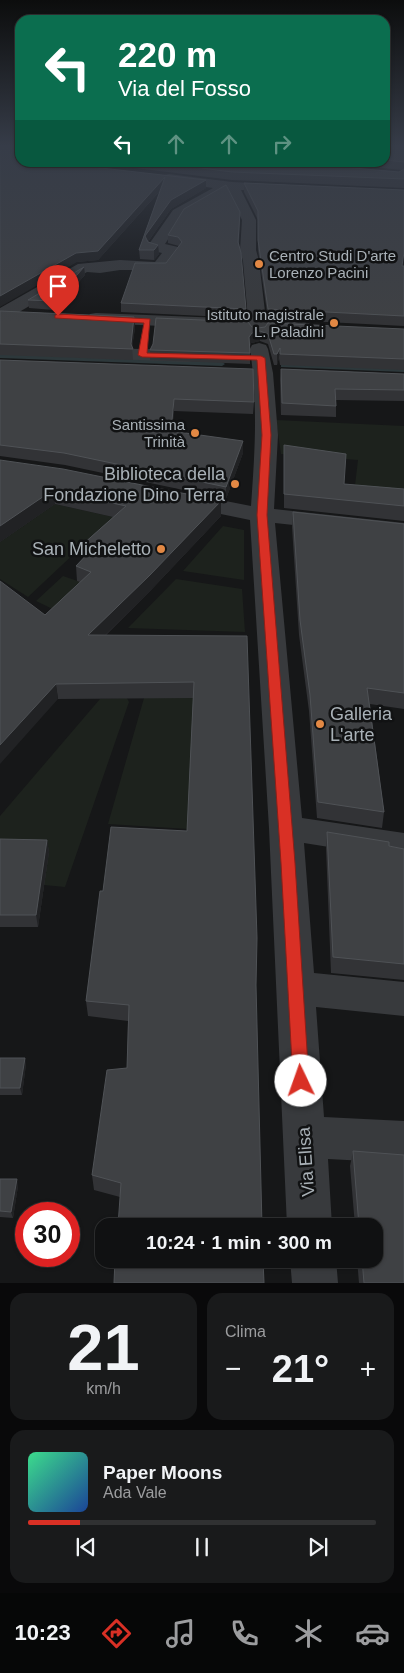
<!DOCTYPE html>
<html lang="it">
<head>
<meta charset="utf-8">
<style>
	:root { --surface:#101112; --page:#191a1b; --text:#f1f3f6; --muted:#9c9d9f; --line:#303132; --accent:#d93025 }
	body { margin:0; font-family:Arial,sans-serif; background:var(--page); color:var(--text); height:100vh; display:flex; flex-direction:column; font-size:19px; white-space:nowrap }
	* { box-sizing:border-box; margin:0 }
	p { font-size:16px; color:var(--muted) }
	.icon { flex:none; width:28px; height:28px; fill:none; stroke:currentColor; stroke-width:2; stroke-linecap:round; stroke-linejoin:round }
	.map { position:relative; height:1283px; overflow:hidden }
	.sheet { display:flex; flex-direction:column; gap:10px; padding:10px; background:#09090a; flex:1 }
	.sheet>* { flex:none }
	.top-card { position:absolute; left:15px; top:15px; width:375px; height:152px; border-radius:15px; box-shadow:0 1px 4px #0004,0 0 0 1px var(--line); background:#0b6e4f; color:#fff; overflow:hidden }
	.speed { position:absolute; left:15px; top:1202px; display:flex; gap:10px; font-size:25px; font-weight:700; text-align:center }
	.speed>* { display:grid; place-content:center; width:65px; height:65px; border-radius:50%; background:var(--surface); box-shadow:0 1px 4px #0004,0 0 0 1px var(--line); line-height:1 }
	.speed .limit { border:8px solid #d22; background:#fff; color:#111 }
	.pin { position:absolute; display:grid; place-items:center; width:42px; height:42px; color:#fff; margin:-51px -21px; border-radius:50% 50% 50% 0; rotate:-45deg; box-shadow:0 0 5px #0007 }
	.pin .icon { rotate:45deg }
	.me { position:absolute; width:55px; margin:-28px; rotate:357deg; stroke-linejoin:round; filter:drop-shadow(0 0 4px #0008) }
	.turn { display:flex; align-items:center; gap:18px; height:105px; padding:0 20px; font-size:22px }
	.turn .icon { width:65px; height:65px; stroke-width:2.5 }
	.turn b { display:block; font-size:35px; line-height:42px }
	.lanes { display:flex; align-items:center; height:48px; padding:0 20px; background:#0003; justify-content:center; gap:25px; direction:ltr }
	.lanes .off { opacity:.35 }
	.big { font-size:38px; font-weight:600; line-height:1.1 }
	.sheet .widget { flex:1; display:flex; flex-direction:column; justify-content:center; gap:8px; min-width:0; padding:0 18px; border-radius:15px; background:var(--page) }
	.sheet .dial { align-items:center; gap:0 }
	.dial b { font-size:65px; line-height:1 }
	.song { display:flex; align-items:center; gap:15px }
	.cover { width:60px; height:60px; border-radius:8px; background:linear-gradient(135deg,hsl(150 70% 55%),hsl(220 70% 35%)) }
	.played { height:5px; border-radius:2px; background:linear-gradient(90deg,var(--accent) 15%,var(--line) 15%) }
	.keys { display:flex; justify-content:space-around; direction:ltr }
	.heat { display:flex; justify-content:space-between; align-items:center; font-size:28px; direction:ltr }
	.sheet .tiles { flex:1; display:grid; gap:10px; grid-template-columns:1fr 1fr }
	.widget:last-child { grid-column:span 2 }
	.trip { position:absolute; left:95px; top:1218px; width:288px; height:50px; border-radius:15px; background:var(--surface); box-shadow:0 1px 4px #0004,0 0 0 1px var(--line); font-weight:600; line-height:50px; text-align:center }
	.menu { display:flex; height:80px; justify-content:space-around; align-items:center; background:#060707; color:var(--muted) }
	.menu .icon { width:35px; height:35px }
	.menu .active { color:var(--accent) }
	.menu b { font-size:22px; color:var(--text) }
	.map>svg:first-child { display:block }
	.green { fill:#1d221d }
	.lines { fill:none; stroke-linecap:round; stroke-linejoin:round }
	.stream { fill:#2d383b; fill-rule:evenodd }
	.minor { fill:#383a3d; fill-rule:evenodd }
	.wall { fill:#323336 }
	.shaded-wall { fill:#212224 }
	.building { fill:#3f4144; stroke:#4f5256 }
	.route { fill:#d93025; stroke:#8d1f18 }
	.poi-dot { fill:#e28844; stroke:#111213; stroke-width:2 }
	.labels { text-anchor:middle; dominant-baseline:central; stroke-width:5; stroke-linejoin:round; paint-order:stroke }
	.far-poi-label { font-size:15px; fill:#a9b1b7; stroke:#111213; text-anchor:end }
	.poi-label { font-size:18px; fill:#a9b1b7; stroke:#111213; text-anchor:end }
	.street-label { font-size:18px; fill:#a9b1b7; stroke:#111213 }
</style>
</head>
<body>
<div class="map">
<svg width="404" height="1283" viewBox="0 0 404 1283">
	<rect width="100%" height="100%" fill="#161718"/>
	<path class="green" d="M276,420L404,426V499L354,494L358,460L281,454Z
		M55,504L113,517L28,597L0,579V542Z
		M223,526L244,530V580L183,571Z
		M63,576L92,586L63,614L36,601Z
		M176,579L242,589L245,632L128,628Z
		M127,698L129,702L65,887L44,885L0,851V816L100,699Z
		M144,698H194L188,829L108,824Z"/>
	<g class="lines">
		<path class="stream" d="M0,354L222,362L225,364L222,366L0,358Z
			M283,364L404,368V372L281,367V365Z"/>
		<path class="minor" d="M169,174L232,182L288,185L290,188L283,192L241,190L256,220V250L259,261L266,320L309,323L312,327L309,331L303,332L267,331L264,336L258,337L252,336L249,330L96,323L90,322L87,318L90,314L96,313L248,319L243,261L240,250L242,220L227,189H221L223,191L221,194L183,216L165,244L178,247L180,250L165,270H120L100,273L87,272L9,318L0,319V308L78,264L120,260L155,262L162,253L149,250L147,247L173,210L213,188L164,181L162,178L164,175Z
			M259,343L266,345L268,349L273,373L278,435L274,509L404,523V537L275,523L302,818L404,833V859L304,843L314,973L404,982V1016L316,1007L324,1117L404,1121V1163L328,1159L332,1226H287L269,828L250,520L177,505L173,500L177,495L185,493L251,506C255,451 258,404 250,349L252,345Z
			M96,348L188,350L195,352L197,356L195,360L188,362L89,358L87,354L89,350Z
			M290,1259H336L338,1283H292Z"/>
	</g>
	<path class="wall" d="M0,144H20V157L17,158L20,162L206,180V188L171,209L148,242L158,245L159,254L154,260L140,259L139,250L160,191L98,260L77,262Z
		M385,144H404V188L232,180L87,162H286L399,172L402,170L325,162H385Z
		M244,183L402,266H404V326L268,319L258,250V220L244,192Z
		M240,220L239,243L246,309V318L121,312V303L166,263L179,246L168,243V235Z
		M84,267L85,275L54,310L29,308L28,300Z
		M0,311L134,317L135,328L132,347L133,360L0,355Z
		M252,327L258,328L404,329V370L280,365L279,358L277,365H274L268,344L260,341L251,343L250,346V364L150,360V350Z
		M0,360L254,402L253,414L174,411L172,431L243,453L226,499L65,465L0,456V457Z
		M281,369L404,374V401L336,400V417L281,415L280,380Z
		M284,445L344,484L404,489V521L284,508Z
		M0,460L221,516L151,590L105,636H247L120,1197L94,1190L92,1175L127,1068L128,1021L88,1016L86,1001L103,891L187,831L193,698L58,699L45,615L80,582L77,581L76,566L83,559L82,545L113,517L55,504L0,542Z
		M293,512L404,524V709L370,704L384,812L382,828L317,818L309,711L299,635L292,527Z
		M327,832L389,846L404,849V980L331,973L326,848Z
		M0,839L47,840L49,852L38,927H0Z
		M0,1058L26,1064L22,1095H0Z
		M353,1151L404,1283H359L357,1259H374V1226H355L350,1166Z
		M0,1179L18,1186L13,1218L0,1217Z"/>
	<path class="shaded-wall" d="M19,149L20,157L16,158V166L15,150Z
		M165,177V185L98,260L77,262L0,307V296Z
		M206,180V188L171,209L145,246V236L171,200Z
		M158,245L159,254L154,260V250Z
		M84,267L85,275L54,310V301Z
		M134,317L135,328L132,349L131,344Z
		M260,331V341L251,343L248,348L249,337L252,333Z
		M280,348L279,358L277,365V354Z
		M174,399V411L171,442V431Z
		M243,441V453L226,499V487Z
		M53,490L55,504L0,542V526Z
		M221,501V516L151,590L89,651L88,635Z
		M56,684L58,699L0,764V745Z
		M47,840L49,852L38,927L36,915Z
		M25,1058L26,1064L22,1095L20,1088Z
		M17,1179L18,1186L13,1218L11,1212Z"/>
	<path class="building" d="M0,144H20V150L19,149L15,150V157L20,159V162H49L206,180L171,200L145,236L148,242L158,245L154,250H139L165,177L98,251L76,253L0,296Z
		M385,144H404V162L385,160Z
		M156,162H286L399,172L404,169V179L232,172Z
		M244,183L404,190V252L402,266H404V316L268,309L258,240V211Z
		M226,185L240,212L238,242L241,253L246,309L121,303L135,263H166L182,242L178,237L168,235L184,209Z
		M84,267L54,301L28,300Z
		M0,311L134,317L131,344L133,349L0,344Z
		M156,318L248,322L252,327L258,328L265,327L268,323L404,329V359L280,354V348L277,354H274L268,334L260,331L252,333L249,337L250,353L150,350L153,344Z
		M0,360L253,369L254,402L174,399L171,431L243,441L226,487L64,453L0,445Z
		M281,369L404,374V390L335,389L336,406L282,403Z
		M284,445L346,454L344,484L404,489V506L284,494Z
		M0,460L63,469L221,501L150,575L88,635L247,636L257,938L256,985L262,1226H118L121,1183L92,1175L107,1070L127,1068L129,1005L86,1001L100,891H103L111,827L187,831L194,682L56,684L0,745V581L45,615L91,572L76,566L92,549L82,545L126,506L53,490L0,526Z
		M293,512L404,524V693L367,688L384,812L318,802L310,695L300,620Z
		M327,832L389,842V846L404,849V964L333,957Z
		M0,839L47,840L36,915H0Z
		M0,1058H25L20,1088H0Z
		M353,1151L404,1155V1283H364L362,1259H374V1226H359Z
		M0,1179H17L11,1212L0,1211Z
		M115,1259H263L264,1283H114Z"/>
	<linearGradient id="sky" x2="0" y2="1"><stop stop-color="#0c0d0d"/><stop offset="0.45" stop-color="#363c48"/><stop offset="1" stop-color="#363c48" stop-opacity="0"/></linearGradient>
	<rect width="404" height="323" fill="url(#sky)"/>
	<path class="route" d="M58,314L150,319L147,353L261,356L265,358L271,435L267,515L295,863L309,1081L307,1087L301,1089L295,1087L293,1081L281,863L257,515L262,435L257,360L142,357L138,355L144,323L55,318V315Z"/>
	<g class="poi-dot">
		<circle cx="259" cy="264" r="5"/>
		<circle cx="334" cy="323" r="5"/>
		<circle cx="195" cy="433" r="5"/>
		<circle cx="235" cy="484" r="5"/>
		<circle cx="161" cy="549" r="5"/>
		<circle cx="320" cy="724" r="5"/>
	</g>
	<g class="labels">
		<g class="far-poi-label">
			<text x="269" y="255" text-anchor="start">Centro Studi D'arte<tspan x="269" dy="17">Lorenzo Pacini</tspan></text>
			<text x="324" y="314">Istituto magistrale<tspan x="324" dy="17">L. Paladini</tspan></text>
			<text x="185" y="424">Santissima<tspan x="185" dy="17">Trinità</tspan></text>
		</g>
		<g class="poi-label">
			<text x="225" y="474">Biblioteca della<tspan x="225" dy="21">Fondazione Dino Terra</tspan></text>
			<text x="151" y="549">San Micheletto</text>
			<text x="330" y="714" text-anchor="start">Galleria<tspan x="330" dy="21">L'arte</tspan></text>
		</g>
		<g class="street-label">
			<text transform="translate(306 1162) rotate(-94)">Via Elisa</text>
		</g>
	</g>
</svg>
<div class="speed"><div class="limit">30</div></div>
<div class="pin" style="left:58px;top:316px;background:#d93025"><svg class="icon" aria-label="arrive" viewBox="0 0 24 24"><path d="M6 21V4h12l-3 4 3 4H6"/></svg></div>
<svg class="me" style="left:301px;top:1081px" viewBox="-20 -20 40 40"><circle r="19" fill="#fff"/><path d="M0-13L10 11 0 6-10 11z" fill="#d93025"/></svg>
<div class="trip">10:24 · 1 min · 300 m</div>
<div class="top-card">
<div class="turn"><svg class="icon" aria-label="left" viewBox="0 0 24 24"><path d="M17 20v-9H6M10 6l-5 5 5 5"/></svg><div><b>220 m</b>Via del Fosso</div></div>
<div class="lanes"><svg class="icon" aria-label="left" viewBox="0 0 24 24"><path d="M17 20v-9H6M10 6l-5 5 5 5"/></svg><svg class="icon off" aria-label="ahead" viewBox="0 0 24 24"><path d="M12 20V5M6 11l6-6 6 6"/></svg><svg class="icon off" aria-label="ahead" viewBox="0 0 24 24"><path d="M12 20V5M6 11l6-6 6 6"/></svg><svg class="icon off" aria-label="right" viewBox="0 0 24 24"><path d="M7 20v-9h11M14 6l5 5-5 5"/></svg></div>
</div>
</div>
<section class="sheet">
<div class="tiles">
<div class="widget dial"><b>21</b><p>km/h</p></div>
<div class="widget"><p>Clima</p>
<div class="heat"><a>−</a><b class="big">21°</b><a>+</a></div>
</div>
<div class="widget">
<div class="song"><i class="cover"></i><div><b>Paper Moons</b><p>Ada Vale</p></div></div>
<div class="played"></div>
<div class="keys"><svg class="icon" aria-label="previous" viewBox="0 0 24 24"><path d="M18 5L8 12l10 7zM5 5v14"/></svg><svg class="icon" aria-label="pause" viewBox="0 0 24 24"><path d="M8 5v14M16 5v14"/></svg><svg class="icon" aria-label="next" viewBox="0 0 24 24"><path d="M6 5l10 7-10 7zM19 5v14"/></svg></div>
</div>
</div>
</section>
<nav class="menu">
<b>10:23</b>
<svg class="icon active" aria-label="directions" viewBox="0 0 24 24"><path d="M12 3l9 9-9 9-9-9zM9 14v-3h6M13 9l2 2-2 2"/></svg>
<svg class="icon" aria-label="music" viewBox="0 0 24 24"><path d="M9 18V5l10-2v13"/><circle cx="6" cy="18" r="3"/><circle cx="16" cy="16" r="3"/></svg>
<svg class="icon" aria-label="phone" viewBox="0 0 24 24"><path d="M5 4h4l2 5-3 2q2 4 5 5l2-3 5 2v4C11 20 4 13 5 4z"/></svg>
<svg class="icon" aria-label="climate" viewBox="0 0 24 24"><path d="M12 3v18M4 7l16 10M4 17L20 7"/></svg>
<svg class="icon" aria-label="car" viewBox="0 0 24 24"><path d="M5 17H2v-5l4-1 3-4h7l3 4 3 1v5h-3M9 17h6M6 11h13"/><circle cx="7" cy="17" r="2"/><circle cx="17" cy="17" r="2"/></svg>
</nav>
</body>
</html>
